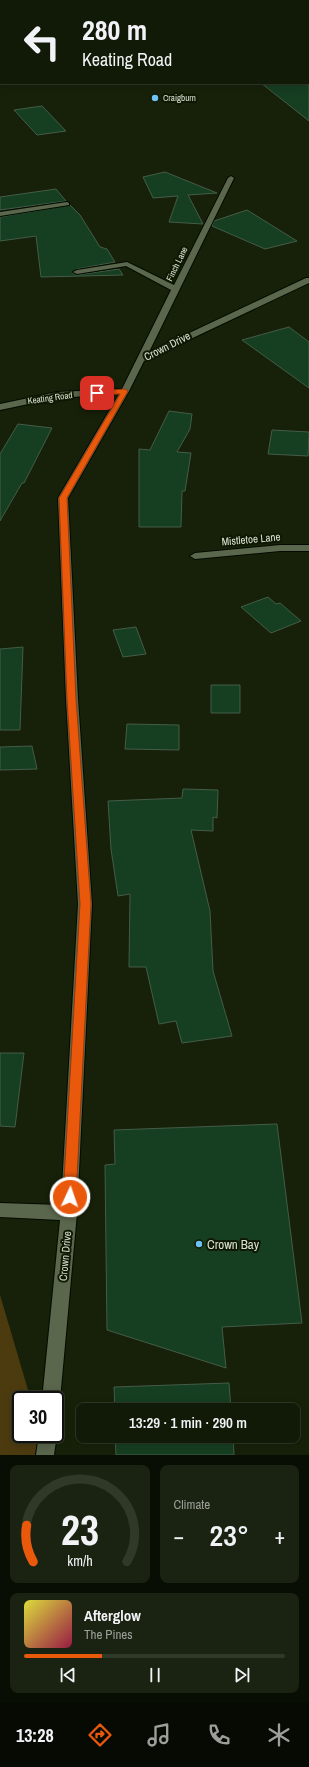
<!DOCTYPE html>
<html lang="en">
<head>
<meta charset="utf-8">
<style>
	:root { --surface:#111907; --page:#1a2211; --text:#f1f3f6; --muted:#9ca09b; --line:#303828; --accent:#ea580c }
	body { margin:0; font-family:"Archivo Narrow",sans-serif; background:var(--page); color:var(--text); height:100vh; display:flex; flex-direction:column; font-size:15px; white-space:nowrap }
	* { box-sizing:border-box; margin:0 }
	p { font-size:13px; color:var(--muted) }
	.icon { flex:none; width:22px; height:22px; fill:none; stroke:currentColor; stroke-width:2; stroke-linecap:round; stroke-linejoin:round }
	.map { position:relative; height:1455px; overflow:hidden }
	.sheet { display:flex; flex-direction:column; gap:10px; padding:10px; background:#090e04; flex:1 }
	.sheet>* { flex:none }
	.guide { position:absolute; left:0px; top:0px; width:309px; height:84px; box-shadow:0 2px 10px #0003,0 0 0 1px var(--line); background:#111907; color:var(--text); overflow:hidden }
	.speed { position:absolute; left:12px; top:1391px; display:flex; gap:8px; font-size:20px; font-weight:700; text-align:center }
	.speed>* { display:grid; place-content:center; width:52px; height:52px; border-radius:50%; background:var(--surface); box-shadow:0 2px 10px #0003,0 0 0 1px var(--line); line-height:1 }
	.speed .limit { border:2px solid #111; border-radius:6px; background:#fff; color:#111 }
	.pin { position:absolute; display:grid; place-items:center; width:34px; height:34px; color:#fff; margin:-17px; border-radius:8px; box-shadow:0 2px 6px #0006 }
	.me { position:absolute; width:44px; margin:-22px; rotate:3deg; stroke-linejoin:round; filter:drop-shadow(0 0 3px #0008) }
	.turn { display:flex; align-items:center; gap:14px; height:84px; padding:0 16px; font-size:18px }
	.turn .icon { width:52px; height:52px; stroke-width:2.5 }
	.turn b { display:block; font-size:28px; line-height:34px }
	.big { font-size:30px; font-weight:600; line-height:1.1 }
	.sheet .tile { flex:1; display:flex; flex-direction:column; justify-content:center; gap:6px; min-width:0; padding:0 14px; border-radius:8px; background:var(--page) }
	.sheet .dial { align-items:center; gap:0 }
	.dial svg { height:104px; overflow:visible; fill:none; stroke:var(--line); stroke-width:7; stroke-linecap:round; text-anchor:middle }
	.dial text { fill:var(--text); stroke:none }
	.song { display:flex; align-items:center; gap:12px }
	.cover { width:48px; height:48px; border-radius:6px; background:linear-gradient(135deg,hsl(60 70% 55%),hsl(340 70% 35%)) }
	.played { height:4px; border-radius:2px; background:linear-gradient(90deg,var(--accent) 30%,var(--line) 30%) }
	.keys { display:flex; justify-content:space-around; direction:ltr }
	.heat { display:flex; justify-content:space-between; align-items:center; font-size:22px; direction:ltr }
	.sheet .tiles { flex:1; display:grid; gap:10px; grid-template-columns:1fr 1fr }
	.tile:last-child { grid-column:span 2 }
	.trip { position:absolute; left:76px; top:1403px; width:224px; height:40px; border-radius:8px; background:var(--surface); box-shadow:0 2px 10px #0003,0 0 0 1px var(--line); font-weight:600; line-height:40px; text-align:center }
	.menu { display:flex; height:64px; justify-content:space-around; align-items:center; background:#070a03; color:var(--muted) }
	.menu .icon { width:28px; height:28px }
	.menu .active { color:var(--accent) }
	.menu b { font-size:18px; color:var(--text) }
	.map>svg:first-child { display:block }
	.built { fill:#1b2708 }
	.green { fill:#4d3b10 }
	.building { fill:#163e21; stroke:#445c48 }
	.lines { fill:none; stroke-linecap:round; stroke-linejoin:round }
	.street-casing { stroke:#040a00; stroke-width:2 }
	.secondary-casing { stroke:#040a00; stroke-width:2 }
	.street { fill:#5a674c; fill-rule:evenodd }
	.secondary { fill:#5a674c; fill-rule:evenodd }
	.route { fill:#ea580c; stroke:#983908 }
	.poi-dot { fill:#6dc2f3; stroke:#0e1802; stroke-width:1.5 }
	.labels { text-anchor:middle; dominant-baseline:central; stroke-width:4; stroke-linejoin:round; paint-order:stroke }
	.far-poi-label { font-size:9px; fill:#d9e1d1; stroke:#0e1802; text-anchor:start }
	.far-street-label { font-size:9px; fill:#d9e1d1; stroke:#0e1802 }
	.street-label { font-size:11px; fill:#d9e1d1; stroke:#0e1802 }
	.near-poi-label { font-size:13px; fill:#d9e1d1; stroke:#0e1802; text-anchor:start }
</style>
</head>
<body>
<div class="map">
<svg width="309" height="1455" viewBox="0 0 309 1455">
	<rect width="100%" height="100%" fill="#172109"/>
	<path class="built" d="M0,0H144L145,1H1L0,73Z"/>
	<path class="green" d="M0,1295L31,1400H21V1434H39L44,1455H0Z"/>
	<path class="building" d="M261,83H309V121Z
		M42,106L66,131L37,135L14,110Z
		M165,172L217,193L188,195L203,224L169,222L178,196L153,198L143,177Z
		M56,189L66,201L0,210V197Z
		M70,205L80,215L100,247L107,249L115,262L77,269L72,273L77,275L119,269L123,275L41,277L36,236L0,241V217Z
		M247,210L297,241L265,249L212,226L214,221Z
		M289,327L309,342V388L242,340Z
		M169,411L192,414L190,429L177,452L191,453L185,491H182L181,527H139V449L150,450Z
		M18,424L52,428L24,483H22L0,521V454Z
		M272,430L309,432L308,456L268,454Z
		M268,597L276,604L280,603L301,621L271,633L241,607Z
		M136,627L146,654L123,657L113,630Z
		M23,647L20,730H0V649Z
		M211,685H240V713H211Z
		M127,724L179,725V750L125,749Z
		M32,746L37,769L0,770V747Z
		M183,789L218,790L217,818L213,817V831L191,830L210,911L213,971L232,1036L182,1043L176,1021L159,1024L146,967H129L130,894L118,896L111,849L108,801L182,798Z
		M0,1053H24L15,1127L0,1126Z
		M277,1124L302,1323L222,1327L226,1368L107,1330L105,1165L115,1164L114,1130Z
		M229,1383L231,1410H115L114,1387Z
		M115,1436H233L234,1455H116Z"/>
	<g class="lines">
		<defs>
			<path id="street" d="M297,0H304L305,1H298Z
				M231,176L234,178L149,352L306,278H309V283L144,361L129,391L68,498L78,699L92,904L77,1213L60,1400L57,1406L55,1408V1400H42L60,1220L0,1217V1203L61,1205L78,904L66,699L58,498L119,394L57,398L0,410V404L57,392L122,389L171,290L126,266L77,274L73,272L77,270L127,262L174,285L228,178Z
				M67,202L69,203V205L0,216V212Z
				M280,545H309V551H280L195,559L190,556L195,553Z
				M55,1428L57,1434L54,1455H36L39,1434H55Z"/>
			<path id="secondary" d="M308,38H309V42H308Z
				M1,70V75H0V71Z"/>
		</defs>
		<use href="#street" class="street-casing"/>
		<use href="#secondary" class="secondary-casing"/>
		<use href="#street" class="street"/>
		<use href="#secondary" class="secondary"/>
	</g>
	<path class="route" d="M125,389L128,391L67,498L76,699L91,904L76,1197L74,1201L70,1203L65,1201L63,1197L80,904L67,699L59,498L120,394L97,395L94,393L97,391Z"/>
	<g class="poi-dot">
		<circle cx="155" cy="98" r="4"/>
		<circle cx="199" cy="1244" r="4"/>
	</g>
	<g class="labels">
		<g class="far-poi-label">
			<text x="163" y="98">Craigburn</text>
		</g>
		<g class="far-street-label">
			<text transform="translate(177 264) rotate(-64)">Finch Lane</text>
			<text transform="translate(50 398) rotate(-8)">Keating Road</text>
		</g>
		<g class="street-label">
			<text transform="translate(167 346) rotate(-27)">Crown Drive</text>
			<text transform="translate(251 539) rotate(-5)">Mistletoe Lane</text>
			<text transform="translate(65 1256) rotate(-85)">Crown Drive</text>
		</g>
		<g class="near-poi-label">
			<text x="207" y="1244">Crown Bay</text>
		</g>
	</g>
</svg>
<div class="speed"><div class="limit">30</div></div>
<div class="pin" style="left:97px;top:393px;background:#d93025"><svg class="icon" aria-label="arrive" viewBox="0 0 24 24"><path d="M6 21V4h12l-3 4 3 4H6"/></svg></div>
<svg class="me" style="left:70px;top:1197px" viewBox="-20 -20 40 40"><circle r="17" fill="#ea580c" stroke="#fff" stroke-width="3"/><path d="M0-11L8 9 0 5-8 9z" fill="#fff"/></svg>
<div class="trip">13:29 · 1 min · 290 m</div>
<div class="guide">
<div class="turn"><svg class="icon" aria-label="left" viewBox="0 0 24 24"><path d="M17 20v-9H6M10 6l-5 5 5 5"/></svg><div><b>280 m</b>Keating Road</div></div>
</div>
</div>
<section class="sheet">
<div class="tiles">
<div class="tile dial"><svg viewBox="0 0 100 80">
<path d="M14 69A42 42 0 1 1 86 69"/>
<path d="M14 69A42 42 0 0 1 9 41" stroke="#ea580c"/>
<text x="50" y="56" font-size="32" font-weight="700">23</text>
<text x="50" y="72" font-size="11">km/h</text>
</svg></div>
<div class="tile"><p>Climate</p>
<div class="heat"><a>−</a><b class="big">23°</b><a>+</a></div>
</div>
<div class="tile">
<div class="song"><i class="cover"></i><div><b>Afterglow</b><p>The Pines</p></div></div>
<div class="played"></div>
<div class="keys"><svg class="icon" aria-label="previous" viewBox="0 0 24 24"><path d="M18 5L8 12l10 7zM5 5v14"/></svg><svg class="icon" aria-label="pause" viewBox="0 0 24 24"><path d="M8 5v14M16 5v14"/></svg><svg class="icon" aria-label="next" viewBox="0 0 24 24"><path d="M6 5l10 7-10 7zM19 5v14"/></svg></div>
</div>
</div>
</section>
<nav class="menu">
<b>13:28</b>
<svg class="icon active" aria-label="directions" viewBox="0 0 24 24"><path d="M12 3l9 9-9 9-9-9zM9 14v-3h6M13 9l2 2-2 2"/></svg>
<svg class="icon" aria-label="music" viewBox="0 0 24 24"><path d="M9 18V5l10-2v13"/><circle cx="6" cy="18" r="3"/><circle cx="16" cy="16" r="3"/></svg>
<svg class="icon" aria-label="phone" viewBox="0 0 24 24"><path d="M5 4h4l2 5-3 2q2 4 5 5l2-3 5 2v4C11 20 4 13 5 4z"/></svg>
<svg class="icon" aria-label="climate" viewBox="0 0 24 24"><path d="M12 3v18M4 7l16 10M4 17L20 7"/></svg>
</nav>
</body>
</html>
